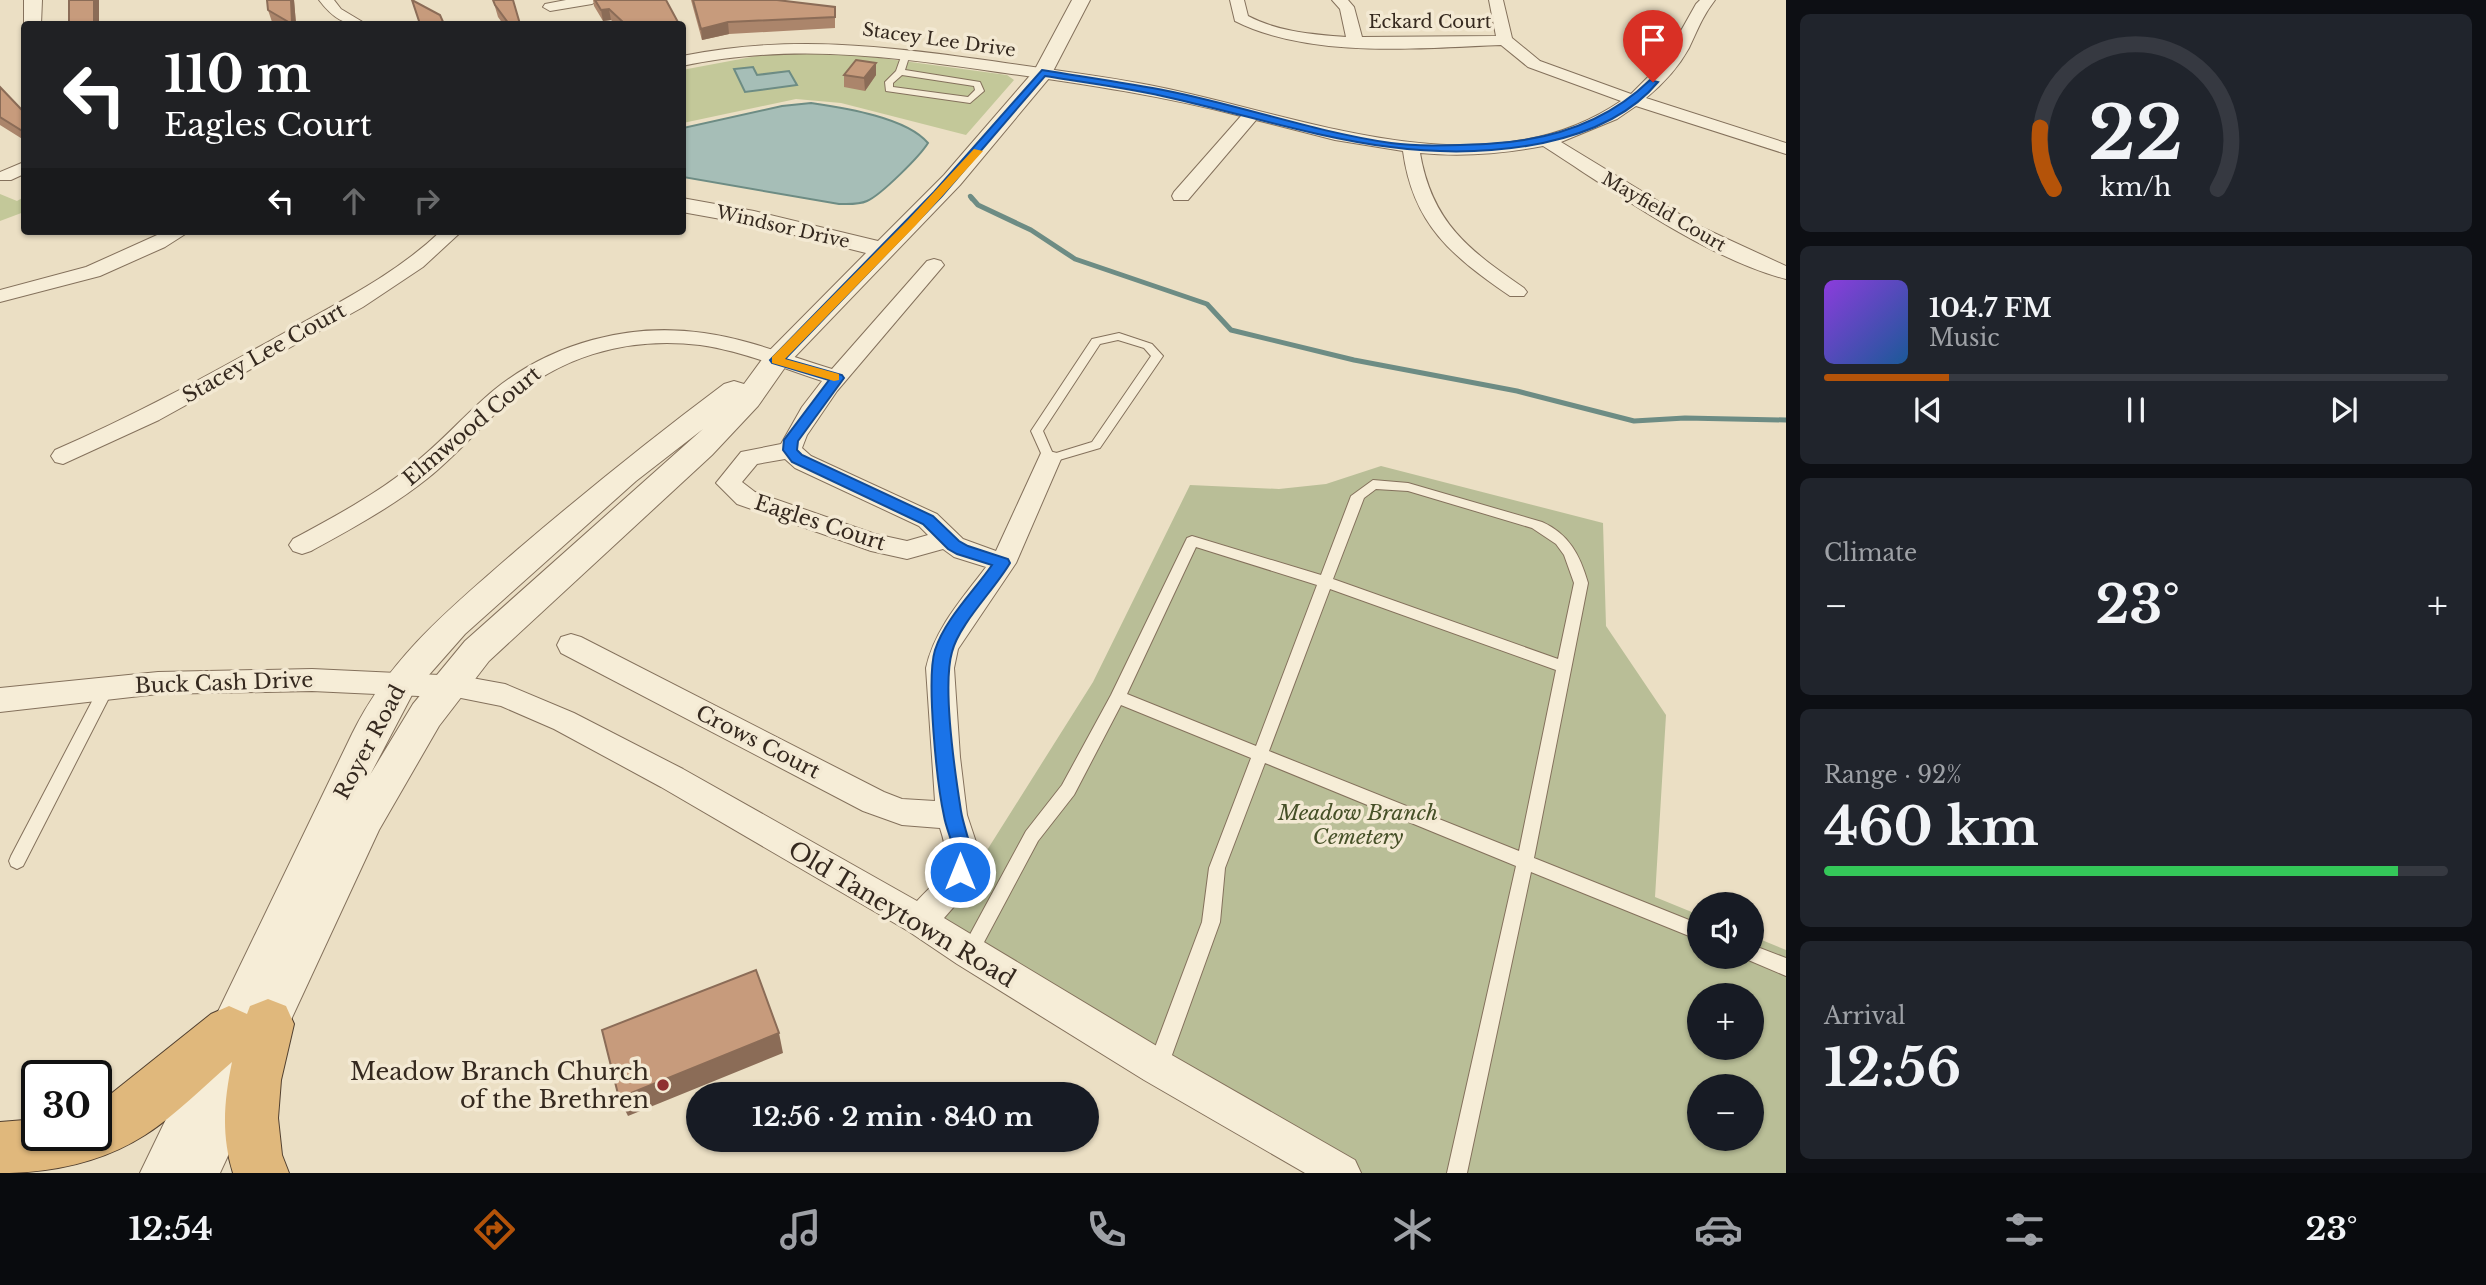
<!DOCTYPE html>
<html lang="en">
<head>
<meta charset="utf-8">
<style>
	:root { --surface:#171b24; --page:#20242c; --text:#f1f3f6; --muted:#9ea1a6; --line:#363941; --accent:#b45309 }
	body { margin:0; font-family:"Libre Baskerville",serif; background:var(--page); color:var(--text); height:100vh; display:flex; flex-direction:column; font-size:26px; white-space:nowrap }
	* { box-sizing:border-box; margin:0 }
	p { font-size:23px; color:var(--muted) }
	.icon { flex:none; width:38px; height:38px; fill:none; stroke:currentColor; stroke-width:2; stroke-linecap:round; stroke-linejoin:round }
	.map { position:relative; flex:1; overflow:hidden }
	.details { display:flex; flex-direction:column; gap:14px; padding:14px; background:#0d0f14; width:700px }
	.details>* { flex:none }
	.banner { position:absolute; left:21px; top:21px; width:665px; height:214px; border-radius:7px; box-shadow:0 2px 5px #0004; background:#202124; color:#fff; overflow:hidden }
	.controls { position:absolute; left:1687px; top:892px; display:grid; gap:14px }
	.controls a { display:grid; place-items:center; width:77px; height:77px; border-radius:50%; background:var(--surface); box-shadow:0 2px 5px #0004; font-size:35px }
	.speed { position:absolute; left:21px; top:1060px; display:flex; gap:14px; font-size:35px; font-weight:700; text-align:center }
	.speed>* { display:grid; place-content:center; width:91px; height:91px; border-radius:50%; background:var(--surface); box-shadow:0 2px 5px #0004; line-height:1 }
	.speed .limit { border:4px solid #111; border-radius:10px; background:#fff; color:#111 }
	.pin { position:absolute; display:grid; place-items:center; width:60px; height:60px; color:#fff; margin:-72px -30px; border-radius:50% 50% 50% 0; rotate:-45deg; box-shadow:0 0 7px #0007 }
	.pin .icon { rotate:45deg }
	.me { position:absolute; width:77px; margin:-38px; rotate:0deg; stroke-linejoin:round; filter:drop-shadow(0 0 5px #0008) }
	.turn { display:flex; align-items:center; gap:24px; height:147px; padding:0 28px; font-size:32px }
	.turn .icon { width:91px; height:91px; stroke-width:2.5 }
	.turn b { display:block; font-size:49px; line-height:60px }
	.lanes { display:flex; align-items:center; height:66px; padding:0 28px; background:#0003; justify-content:center; gap:35px; direction:ltr }
	.lanes .off { opacity:.35 }
	.big { font-size:52px; font-weight:700; line-height:1.1 }
	.details .widget { flex:1; display:flex; flex-direction:column; justify-content:center; gap:10px; min-width:0; padding:0 24px; border-radius:10px; background:var(--page) }
	.details .dial { align-items:center; gap:0 }
	.dial svg { height:182px; overflow:visible; fill:none; stroke:var(--line); stroke-width:7; stroke-linecap:round; text-anchor:middle }
	.dial text { fill:var(--text); stroke:none }
	.song { display:flex; align-items:center; gap:21px }
	.cover { width:84px; height:84px; border-radius:10px; background:linear-gradient(135deg,hsl(270 70% 55%),hsl(210 70% 35%)) }
	.played { height:7px; border-radius:4px; background:linear-gradient(90deg,var(--accent) 20%,var(--line) 20%) }
	.keys { display:flex; justify-content:space-around; direction:ltr }
	.heat { display:flex; justify-content:space-between; align-items:center; font-size:38px; direction:ltr }
	.charge { height:10px; border-radius:5px; background:linear-gradient(90deg,#34c759 92%,var(--line) 0) }
	.trip { position:absolute; left:686px; top:1082px; width:413px; height:70px; border-radius:35px; background:var(--surface); box-shadow:0 2px 5px #0004; font-weight:700; line-height:70px; text-align:center }
	.dock { display:flex; height:112px; justify-content:space-around; align-items:center; background:#090b0e; color:var(--muted) }
	.dock .icon { width:49px; height:49px }
	.dock .selected { color:var(--accent) }
	.dock b { font-size:32px; color:var(--text) }
	main { display:flex; flex:1; min-height:0 }
	.map>svg:first-child { display:block }
	.green { fill:#c3c899 }
	.cemetery { fill:#b9be97; fill-rule:evenodd }
	.water { fill:#a6beb7; stroke:#6d8c84; stroke-width:2 }
	.lines { fill:none; stroke-linecap:round; stroke-linejoin:round }
	.stream-far1 { stroke:#6d8c84; stroke-width:4.5 }
	.stream { stroke:#6d8c84; stroke-width:5 }
	.service-casing { stroke:#84715c; stroke-width:2 }
	.minor-casing { stroke:#84715c; stroke-width:2 }
	.tertiary-casing { stroke:#84715c; stroke-width:2 }
	.trunk-casing { stroke:#524030; stroke-width:2 }
	.service { fill:#f6edd7; fill-rule:evenodd }
	.minor { fill:#f6edd7; fill-rule:evenodd }
	.tertiary { fill:#f6edd7; fill-rule:evenodd }
	.trunk { fill:#e0b87c; fill-rule:evenodd }
	.wall { fill:#ab856b }
	.shaded-wall { fill:#8b6c57 }
	.building { fill:#c79b7c; stroke:#8b6c57; stroke-width:2 }
	.route { fill:#1a73e8; stroke:#114b97; stroke-width:2 }
	.slow { fill:#f59e0b }
	.poi-dot { fill:#8f3031; stroke:#f3e9d3; stroke-width:2.5 }
	.labels { text-anchor:middle; dominant-baseline:central; stroke-width:7; stroke-linejoin:round; paint-order:stroke }
	.far-street-label { font-size:18px; fill:#35291f; stroke:#f3e9d3 }
	.street-label { font-size:21px; fill:#35291f; stroke:#f3e9d3 }
	.park-label { font-size:21px; font-style:italic; fill:#465027; stroke:#f3e9d3 }
	.near-street-label { font-size:24px; fill:#35291f; stroke:#f3e9d3 }
	.near-poi-label { font-size:24px; fill:#35291f; stroke:#f3e9d3; text-anchor:end }
</style>
</head>
<body>
<main>
<div class="map">
<svg width="1786" height="1173" viewBox="0 0 1786 1173">
	<rect width="100%" height="100%" fill="#ebdfc4"/>
	<path class="green" d="M809,52L844,53L1007,75L1014,80L966,135L841,103L796,99L683,123L682,70L762,55Z
		M0,194L17,201L24,197V212L0,221Z"/>
	<path class="cemetery" d="M1381,466L1603,523L1606,626L1666,715L1655,897L1699,915V957H1752V936L1786,950V1173H1357L938,928L1093,682L1190,485L1279,489L1326,484ZM1699,996H1752V1048H1699ZM1699,1087H1752V1139H1699Z"/>
	<path class="water" d="M753,67L757,75L789,71L797,85L745,92L734,69Z
		M811,103C844,108 906,117 928,143C920,156 881,195 867,201C858,205 849,204 839,204L683,177V128L782,106Z"/>
	<g class="lines">
		<path class="stream-far1" d="M970,196L972,199"/>
		<path class="stream" d="M971,197L978,205L1031,230L1075,259L1207,304L1231,330L1354,360L1517,391L1634,421L1685,418L1786,420"/>
		<defs>
			<path id="service" d="M906,51L910,54L905,70L980,82L984,91L970,103L886,91L885,82L896,71L902,54ZM902,75L974,86L975,90L968,97L893,87V83Z
				M1119,333L1152,344L1163,356L1100,448L1049,463L1045,462L1031,431L1092,339ZM1118,340L1144,348L1151,356L1092,442L1053,454L1043,431L1100,344Z
				M1373,480L1408,483L1542,522C1569,534 1580,555 1588,583L1534,858L1699,924V940L1531,872L1467,1173H1447L1516,866L1265,763L1225,868L1220,922L1168,1066L1165,1073L1158,1076L1151,1073L1148,1066L1202,922L1209,868L1251,758L1121,705L1074,795L1038,841L975,959L969,961L963,959L960,953L1026,831L1062,785L1111,695L1187,538L1192,536L1321,575L1351,496ZM1376,489L1408,491L1532,528L1556,544L1564,555L1574,583L1558,659L1333,579L1364,498ZM1196,547L1317,585L1256,746L1127,694ZM1330,589L1556,670L1519,851L1269,751Z
				M106,682L111,684L114,688L23,866L17,869L11,866L9,861L11,856L101,684Z
				M1752,945L1786,958V976L1746,959L1745,957H1752Z"/>
			<path id="minor" d="M319,0H334L341,9L366,24C344,26 332,17 319,0Z
				M566,0H599L592,4L550,11L543,7L545,4Z
				M1230,0H1244L1248,16C1279,32 1311,34 1346,37L1340,9L1332,0H1348L1354,7L1362,37L1496,36L1489,0H1503L1512,38L1540,61L1631,94L1664,61L1696,4L1700,0H1715C1702,17 1698,29 1689,48C1678,68 1663,84 1646,98L1786,143V154L1636,106L1617,119L1561,142L1699,226L1786,266V279C1707,259 1612,190 1543,146C1502,154 1462,157 1420,153C1432,223 1469,250 1524,288L1527,292L1524,296H1510C1452,256 1413,225 1403,151L1335,140L1256,120L1188,200H1174L1172,196L1174,192L1241,116C1163,96 1085,84 1005,73C892,57 796,42 682,66V56C792,34 883,46 992,61C1045,69 1097,75 1149,85C1297,113 1481,196 1621,101L1528,67L1501,45C1419,48 1310,59 1235,21Z
				M24,162V174L11,180H0V172Z
				M166,231H190L165,247L100,276L0,302V290L86,267Z
				M441,231H462L423,267L363,307L159,420L63,464L55,462L51,456L55,450C134,416 209,375 284,333C339,302 395,275 441,231Z
				M934,259L941,261L944,265L837,391L807,435L802,448L811,456L937,514L963,539L996,551L1041,453L1049,451L1057,453L1061,459L1016,563L958,649L954,668L960,757L967,815L980,854L971,882L958,902L944,918L1170,1054L1355,1160L1361,1173H1305L1144,1080L957,964L908,931L661,787L554,729L501,706L461,698L312,691L158,694L0,712V688L158,672L312,669L461,676L505,684L574,713L683,769L917,901C946,871 953,869 940,828L902,825L863,811L561,653L557,645L561,637L571,634L581,637L884,792L902,799L935,801L926,668C935,628 962,599 986,567L954,557L943,549L907,559L871,551L737,504L716,483L741,452L781,444L802,407L822,381C782,368 742,351 700,345C625,336 556,357 500,409C476,432 454,457 428,478C392,507 351,529 311,551L302,554L293,551L289,545L293,539C334,517 375,495 411,466C441,443 465,414 494,390C552,343 629,322 704,333C748,339 789,356 832,369L927,261ZM785,459L795,468L919,526L928,535L907,541L875,534L755,492L742,482L757,464Z"/>
			<path id="tertiary" d="M24,0H42L41,24H24V27Z
				M1072,0H1090L1050,77L960,185L786,366L758,406L712,455L489,661L439,726L379,830L220,1173H140L352,734C391,655 452,607 517,550C585,492 653,437 724,384L734,381L744,384L766,354L866,253L754,225L682,212V198L754,211L878,241L944,175L1034,71ZM703,429L465,641L413,704L370,775L413,693L465,634L636,481Z"/>
			<path id="trunk" d="M268,999L286,1006L294,1024L281,1080L278,1118L282,1155L289,1173H233C221,1135 224,1101 232,1062C205,1085 175,1116 145,1135C101,1163 51,1173 0,1173V1122L37,1119V1136H96V1102L107,1097L211,1014L229,1006L247,1014L250,1006Z"/>
		</defs>
		<use href="#service" class="service-casing"/>
		<use href="#minor" class="minor-casing"/>
		<use href="#tertiary" class="tertiary-casing"/>
		<use href="#trunk" class="trunk-casing"/>
		<use href="#service" class="service"/>
		<use href="#minor" class="minor"/>
		<use href="#tertiary" class="tertiary"/>
		<use href="#trunk" class="trunk"/>
	</g>
	<path class="wall" d="M294,0L296,24H277L272,22L268,10Z
		M493,0L520,24H503L498,17Z
		M593,0H666L679,24H615L611,20L603,21L594,6Z
		M691,0H777L835,7V28L729,34L702,40Z
		M844,75H876L865,91L844,87Z
		M0,87L21,109L24,108V140L0,125Z"/>
	<path class="shaded-wall" d="M94,0H99V24H95L94,22Z
		M291,0H294L296,24H292Z
		M609,9L611,20L603,21L601,10Z
		M728,22L729,34L702,40L701,29Z
		M682,33H684L685,44L682,45Z
		M876,63V75L865,91L864,78Z
		M779,1033L783,1053L628,1116L619,1098Z"/>
	<path class="building" d="M69,0H94V22L95,24H69Z
		M267,0H291L292,24L268,10Z
		M412,0L440,15L444,24H420Z
		M493,0H513L520,24H509L495,5Z
		M595,0H666L679,24H625L609,9L601,10Z
		M693,0H777L835,7V17L728,22L701,29Z
		M856,60L876,63L864,78L844,75Z
		M0,87L21,109L24,108V132L0,117Z
		M756,970L779,1033L619,1098L602,1030Z"/>
	<path class="route" d="M1042,70C1084,77 1127,83 1168,91C1243,106 1315,132 1391,143C1423,147 1454,145 1486,144C1547,141 1606,123 1650,80L1658,82C1630,116 1585,134 1543,143C1409,170 1299,127 1171,98C1130,88 1087,83 1045,76L942,196L785,359L842,375L844,378L798,441L797,450L802,455L933,516L959,541L968,546L1008,559L1010,563C995,589 959,624 952,652C942,687 955,773 961,811C965,835 978,854 967,878L960,881L953,878C949,869 955,862 954,852C952,840 946,828 944,816C937,784 926,679 935,650C945,619 974,591 992,565L957,554L948,549L923,524L792,462L783,450L784,440L829,380L772,363L770,360L934,192Z"/>
	<path class="slow" d="M974,149L983,151L916,225L785,359L839,374V380L834,381L772,363V357L908,220Z"/>
	<circle class="poi-dot" cx="663" cy="1085" r="7"/>
	<g class="labels">
		<g class="far-street-label">
			<text x="1430" y="22">Eckard Court</text>
			<text transform="translate(939 40) rotate(8)">Stacey Lee Drive</text>
			<text transform="translate(1664 212) rotate(30)">Mayfield Court</text>
			<text transform="translate(783 227) rotate(13)">Windsor Drive</text>
		</g>
		<g class="street-label">
			<text transform="translate(264 353) rotate(-29)">Stacey Lee Court</text>
			<text transform="translate(472 426) rotate(-40)">Elmwood Court</text>
			<text transform="translate(820 523) rotate(18)">Eagles Court</text>
			<text transform="translate(224 683) rotate(-2)">Buck Cash Drive</text>
			<text transform="translate(370 742) rotate(-62)">Royer Road</text>
			<text transform="translate(758 742) rotate(27)">Crows Court</text>
		</g>
		<g class="park-label">
			<text x="1358" y="813">Meadow Branch<tspan x="1358" dy="24">Cemetery</tspan></text>
		</g>
		<g class="near-street-label">
			<text transform="translate(902 914) rotate(31)">Old Taneytown Road</text>
		</g>
		<g class="near-poi-label">
			<text x="649" y="1071">Meadow Branch Church<tspan x="649" dy="28">of the Brethren</tspan></text>
		</g>
	</g>
</svg>
<div class="controls">
<a><svg class="icon" aria-label="sound" viewBox="0 0 24 24"><path d="M4 9h4l5-4v14l-5-4H4zM17 9q2 3 0 6"/></svg></a>
<a>+</a>
<a>−</a>
</div>
<div class="speed"><div class="limit">30</div></div>
<div class="pin" style="left:1653px;top:82px;background:#d93025"><svg class="icon" aria-label="arrive" viewBox="0 0 24 24"><path d="M6 21V4h12l-3 4 3 4H6"/></svg></div>
<svg class="me" style="left:960px;top:872px" viewBox="-20 -20 40 40"><circle r="17" fill="#1a73e8" stroke="#fff" stroke-width="3"/><path d="M0-11L8 9 0 5-8 9z" fill="#fff"/></svg>
<div class="trip">12:56 · 2 min · 840 m</div>
<div class="banner">
<div class="turn"><svg class="icon" aria-label="left" viewBox="0 0 24 24"><path d="M17 20v-9H6M10 6l-5 5 5 5"/></svg><div><b>110 m</b>Eagles Court</div></div>
<div class="lanes"><svg class="icon" aria-label="left" viewBox="0 0 24 24"><path d="M17 20v-9H6M10 6l-5 5 5 5"/></svg><svg class="icon off" aria-label="ahead" viewBox="0 0 24 24"><path d="M12 20V5M6 11l6-6 6 6"/></svg><svg class="icon off" aria-label="right" viewBox="0 0 24 24"><path d="M7 20v-9h11M14 6l5 5-5 5"/></svg></div>
</div>
</div>
<section class="details">
<div class="widget dial"><svg viewBox="0 0 100 80">
<path d="M14 69A42 42 0 1 1 86 69"/>
<path d="M14 69A42 42 0 0 1 8 42" stroke="#b45309"/>
<text x="50" y="56" font-size="32" font-weight="700">22</text>
<text x="50" y="72" font-size="11">km/h</text>
</svg></div>
<div class="widget">
<div class="song"><i class="cover"></i><div><b>104.7 FM</b><p>Music</p></div></div>
<div class="played"></div>
<div class="keys"><svg class="icon" aria-label="previous" viewBox="0 0 24 24"><path d="M18 5L8 12l10 7zM5 5v14"/></svg><svg class="icon" aria-label="pause" viewBox="0 0 24 24"><path d="M8 5v14M16 5v14"/></svg><svg class="icon" aria-label="next" viewBox="0 0 24 24"><path d="M6 5l10 7-10 7zM19 5v14"/></svg></div>
</div>
<div class="widget"><p>Climate</p>
<div class="heat"><a>−</a><b class="big">23°</b><a>+</a></div>
</div>
<div class="widget"><p>Range · 92%</p><b class="big">460 km</b><div class="charge"></div></div>
<div class="widget"><p>Arrival</p><b class="big">12:56</b></div>
</section>
</main>
<nav class="dock">
<b>12:54</b>
<svg class="icon selected" aria-label="directions" viewBox="0 0 24 24"><path d="M12 3l9 9-9 9-9-9zM9 14v-3h6M13 9l2 2-2 2"/></svg>
<svg class="icon" aria-label="music" viewBox="0 0 24 24"><path d="M9 18V5l10-2v13"/><circle cx="6" cy="18" r="3"/><circle cx="16" cy="16" r="3"/></svg>
<svg class="icon" aria-label="phone" viewBox="0 0 24 24"><path d="M5 4h4l2 5-3 2q2 4 5 5l2-3 5 2v4C11 20 4 13 5 4z"/></svg>
<svg class="icon" aria-label="climate" viewBox="0 0 24 24"><path d="M12 3v18M4 7l16 10M4 17L20 7"/></svg>
<svg class="icon" aria-label="car" viewBox="0 0 24 24"><path d="M5 17H2v-5l4-1 3-4h7l3 4 3 1v5h-3M9 17h6M6 11h13"/><circle cx="7" cy="17" r="2"/><circle cx="17" cy="17" r="2"/></svg>
<svg class="icon" aria-label="filters" viewBox="0 0 24 24"><path d="M4 7h16M4 17h16"/><circle cx="9" cy="7" r="2"/><circle cx="15" cy="17" r="2"/></svg>
<b>23°</b>
</nav>
</body>
</html>
